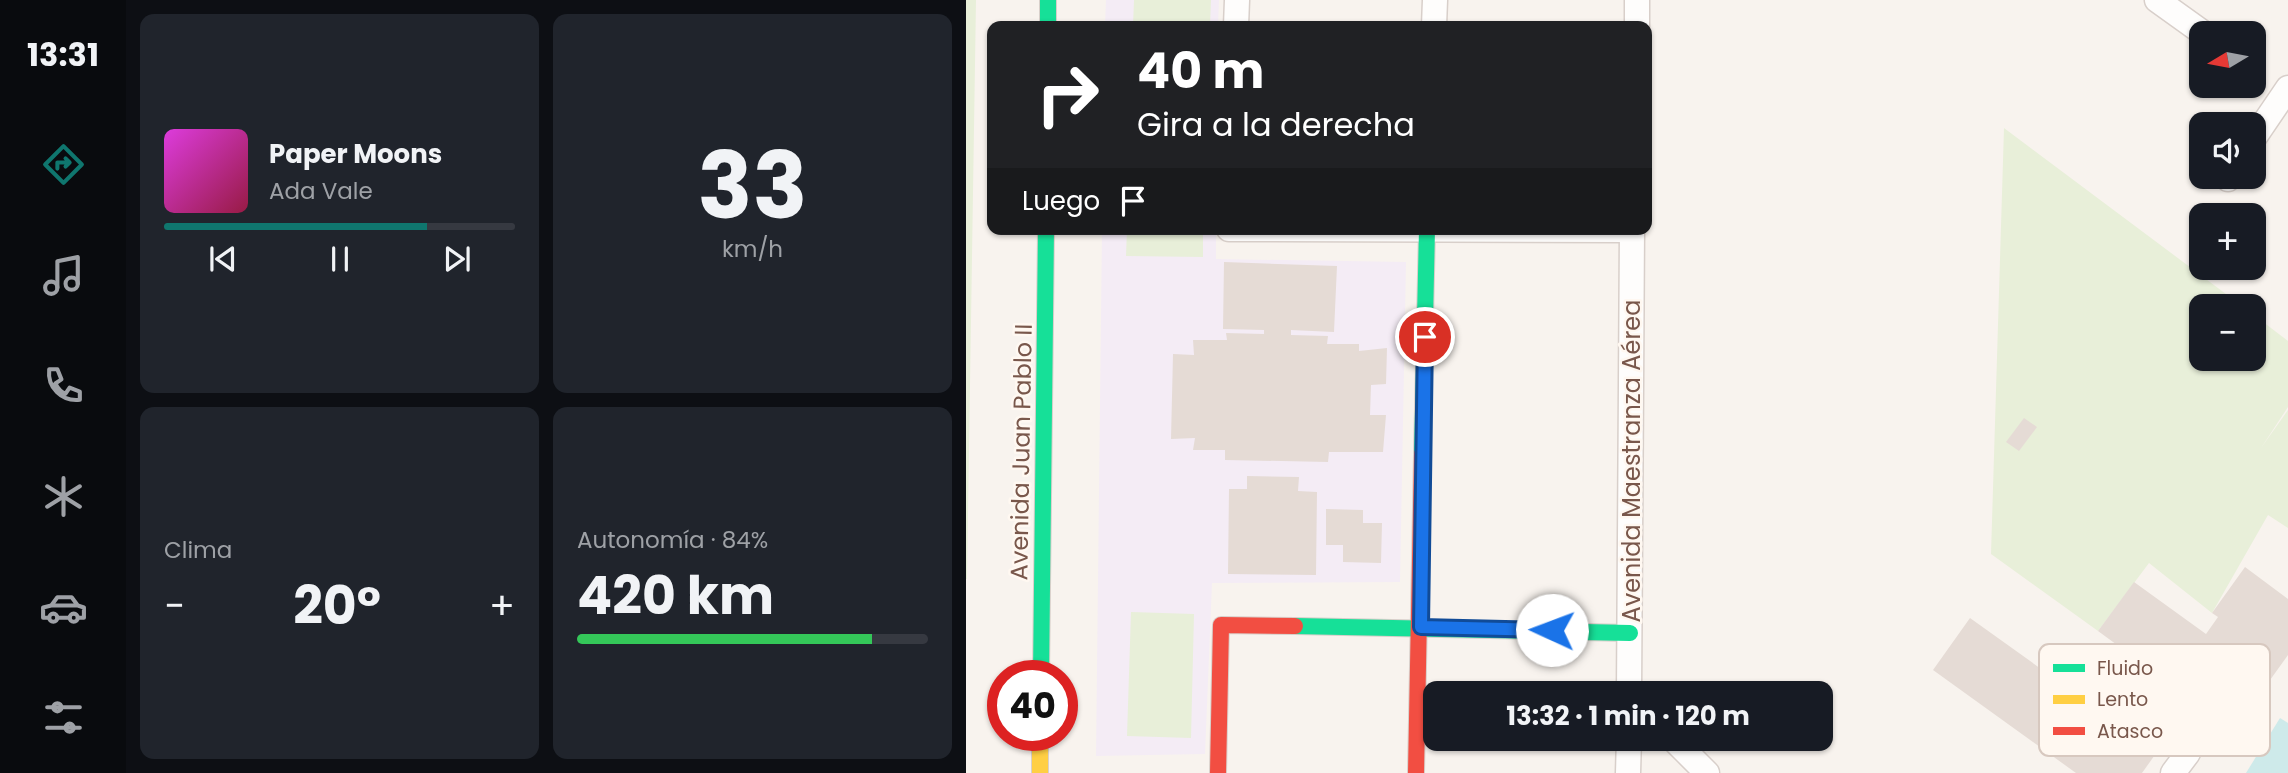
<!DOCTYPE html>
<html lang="es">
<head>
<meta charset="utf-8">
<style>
	:root { --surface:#171b24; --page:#20242c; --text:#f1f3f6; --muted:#9ea1a6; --line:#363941; --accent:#0f766e }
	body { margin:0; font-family:Poppins,sans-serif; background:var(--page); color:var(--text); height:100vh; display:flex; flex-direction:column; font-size:26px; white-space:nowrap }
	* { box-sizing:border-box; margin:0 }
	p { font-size:23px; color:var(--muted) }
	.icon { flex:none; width:38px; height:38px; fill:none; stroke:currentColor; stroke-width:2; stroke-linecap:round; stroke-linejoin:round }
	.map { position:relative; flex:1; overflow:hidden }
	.drawer { display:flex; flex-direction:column; gap:14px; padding:14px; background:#0d0f14; width:840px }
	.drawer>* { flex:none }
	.guide { position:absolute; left:21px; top:21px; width:665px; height:214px; border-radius:14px; box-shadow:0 2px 5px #0004; background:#202124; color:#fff; overflow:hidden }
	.needle { width:46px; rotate:260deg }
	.buttons { position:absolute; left:1223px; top:21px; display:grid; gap:14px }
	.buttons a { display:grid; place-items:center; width:77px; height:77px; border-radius:14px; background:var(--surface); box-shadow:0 2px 5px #0004; font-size:35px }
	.speed { position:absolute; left:21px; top:660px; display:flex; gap:14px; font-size:35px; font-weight:700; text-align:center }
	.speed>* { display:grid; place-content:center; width:91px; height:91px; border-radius:50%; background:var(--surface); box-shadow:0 2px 5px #0004; line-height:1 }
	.speed .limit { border:10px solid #d22; background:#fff; color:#111 }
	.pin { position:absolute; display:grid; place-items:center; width:60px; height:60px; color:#fff; margin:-30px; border:4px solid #fff; border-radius:50%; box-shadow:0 2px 7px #0007 }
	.me { position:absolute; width:77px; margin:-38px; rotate:272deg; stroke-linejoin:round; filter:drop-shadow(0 0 5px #0008) }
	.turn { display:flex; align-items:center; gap:24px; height:147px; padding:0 35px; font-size:32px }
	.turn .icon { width:91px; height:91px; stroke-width:2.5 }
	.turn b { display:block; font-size:49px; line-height:60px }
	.then { display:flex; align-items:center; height:66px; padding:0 35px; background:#0003; gap:14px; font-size:26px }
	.big { font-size:52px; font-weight:700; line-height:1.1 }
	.drawer .card { flex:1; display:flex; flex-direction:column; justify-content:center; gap:10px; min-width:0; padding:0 24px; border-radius:14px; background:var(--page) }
	.drawer .dial { align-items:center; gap:0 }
	.dial b { font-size:91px; line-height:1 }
	.song { display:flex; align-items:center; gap:21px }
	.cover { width:84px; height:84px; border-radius:10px; background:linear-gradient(135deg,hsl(300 70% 55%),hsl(340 70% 35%)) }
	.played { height:7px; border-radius:4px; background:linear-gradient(90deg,var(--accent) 75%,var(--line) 75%) }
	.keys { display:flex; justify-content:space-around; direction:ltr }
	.heat { display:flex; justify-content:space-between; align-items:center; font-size:38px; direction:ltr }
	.charge { height:10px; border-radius:5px; background:linear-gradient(90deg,#34c759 84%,var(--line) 0) }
	.drawer .tiles { flex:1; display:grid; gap:14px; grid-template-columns:repeat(2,1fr) }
	.trip { position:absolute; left:457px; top:681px; width:410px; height:70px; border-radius:14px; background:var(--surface); box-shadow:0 2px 5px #0004; font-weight:700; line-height:70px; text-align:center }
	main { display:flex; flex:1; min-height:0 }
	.dock { display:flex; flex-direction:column; width:126px; justify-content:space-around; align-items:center; background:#090b0e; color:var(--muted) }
	.dock .icon { width:49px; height:49px }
	.dock .selected { color:var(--accent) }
	.dock b { font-size:32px; color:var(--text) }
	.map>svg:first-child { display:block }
	.education { fill:#f4ecf5 }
	.green { fill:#e8efd9 }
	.water { fill:#ceeaea }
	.building { fill:#e5dbd5 }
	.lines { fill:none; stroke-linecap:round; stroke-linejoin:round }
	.street-casing { stroke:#d8cfca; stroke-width:27 }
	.fast-casing { stroke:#d8cfca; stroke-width:18 }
	.slow-casing { stroke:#d8cfca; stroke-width:18 }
	.jam-casing { stroke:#d8cfca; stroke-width:18 }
	.street { stroke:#fefdfc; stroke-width:24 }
	.fast { stroke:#16e098; stroke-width:16 }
	.slow { stroke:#ffcf43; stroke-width:16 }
	.jam { stroke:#f24e42; stroke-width:16 }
	.route-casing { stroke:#114b97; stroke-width:18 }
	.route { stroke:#1a73e8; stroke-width:12 }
	.labels { text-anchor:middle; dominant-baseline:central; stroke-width:5; stroke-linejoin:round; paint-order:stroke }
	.street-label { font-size:24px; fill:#79574b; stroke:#fff8f1 }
	.key { fill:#fff8f1; stroke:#d7c8bf; stroke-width:2 }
	.key-label { font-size:19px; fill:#79574b }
</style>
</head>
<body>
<main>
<nav class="dock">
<b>13:31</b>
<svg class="icon selected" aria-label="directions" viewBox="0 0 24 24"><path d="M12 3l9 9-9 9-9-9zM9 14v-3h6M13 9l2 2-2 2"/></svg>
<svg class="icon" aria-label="music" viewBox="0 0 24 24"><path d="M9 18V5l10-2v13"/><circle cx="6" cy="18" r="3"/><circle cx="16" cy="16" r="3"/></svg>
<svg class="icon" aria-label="phone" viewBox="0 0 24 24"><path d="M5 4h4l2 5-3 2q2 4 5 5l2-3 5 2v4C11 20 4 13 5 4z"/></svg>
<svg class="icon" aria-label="climate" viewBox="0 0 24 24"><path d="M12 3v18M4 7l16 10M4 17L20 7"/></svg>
<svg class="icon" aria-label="car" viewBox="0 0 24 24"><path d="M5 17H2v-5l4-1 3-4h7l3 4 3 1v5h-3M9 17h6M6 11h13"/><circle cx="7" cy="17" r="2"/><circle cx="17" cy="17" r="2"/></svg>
<svg class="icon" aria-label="filters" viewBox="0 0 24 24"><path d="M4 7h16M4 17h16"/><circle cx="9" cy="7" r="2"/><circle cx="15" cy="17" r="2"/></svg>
</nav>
<section class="drawer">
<div class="tiles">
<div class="card">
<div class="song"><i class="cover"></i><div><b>Paper Moons</b><p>Ada Vale</p></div></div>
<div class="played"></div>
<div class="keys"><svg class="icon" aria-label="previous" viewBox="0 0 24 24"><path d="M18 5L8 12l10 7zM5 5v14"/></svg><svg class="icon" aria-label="pause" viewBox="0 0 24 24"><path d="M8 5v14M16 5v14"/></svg><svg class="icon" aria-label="next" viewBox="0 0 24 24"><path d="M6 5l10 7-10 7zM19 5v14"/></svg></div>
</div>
<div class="card dial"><b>33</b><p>km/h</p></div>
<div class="card"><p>Clima</p>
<div class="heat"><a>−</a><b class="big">20°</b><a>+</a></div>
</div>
<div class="card"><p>Autonomía · 84%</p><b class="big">420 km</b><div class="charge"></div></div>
</div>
</section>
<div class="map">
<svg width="1322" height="773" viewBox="0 0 1322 773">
	<rect width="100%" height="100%" fill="#f8f3ee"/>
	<path class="education" d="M140,0H253L252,26H139Z
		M136,229H250V259L440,262L434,582L246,583L239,754L130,756Z"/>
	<path class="green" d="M0,0H10L1,579H0Z
		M168,0H245L244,26H167Z
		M1038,128L1276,306H1236V359H1288V315L1322,341V407L1295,448L1322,410V528L1302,515L1246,613L1183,563L1132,631L1025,554Z
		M161,229H237V257L160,256Z
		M165,612L228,614L225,738L161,736Z"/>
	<path class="water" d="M1314,718L1322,723V773H1280Z"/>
	<path class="building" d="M258,262L371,266L368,332L325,330V335L362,336L361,344H393V351L421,348L420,384L405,385L404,415H420L417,452H363L362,462L259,460V450H227L229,438L205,439L207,354L228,355L227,340H261L260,333L298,334V330L257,329Z
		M1058,418L1071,427L1053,451L1040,442Z
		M281,476L333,477L332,491L351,492L350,575L262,574L263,489H281Z
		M360,509L397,510V523H416L415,563L377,562V545H360Z
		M1279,567L1322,599V655L1289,701L1283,696L1267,717L1237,695L1243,687L1226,675L1214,691L1132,631L1168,582L1240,634L1252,617L1246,613Z
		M1004,618L1191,752L1176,773H1110L967,670Z"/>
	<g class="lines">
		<defs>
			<path id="street" d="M1191,0L1237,33
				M270,26L271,0
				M468,26L469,0
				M671,26V0
				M1288,138L1322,88
				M1262,179L1264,177
				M263,229L666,230
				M663,693L666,229
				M706,738L741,773
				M662,773L663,738
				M1207,773L1222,753"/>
			<path id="fast" d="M82,0V26
				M456,454L461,229
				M329,626L664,633
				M75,676L80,229"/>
			<path id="slow" d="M74,735V773"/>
			<path id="jam" d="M252,773L255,625L329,626
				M450,773L456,454"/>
		</defs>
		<use href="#street" class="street-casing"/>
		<use href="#fast" class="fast-casing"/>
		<use href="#slow" class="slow-casing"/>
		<use href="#jam" class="jam-casing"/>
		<use href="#street" class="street"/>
		<use href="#fast" class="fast"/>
		<use href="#slow" class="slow"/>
		<use href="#jam" class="jam"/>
	</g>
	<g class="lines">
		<defs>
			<path id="route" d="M459,337L455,627L586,630"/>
		</defs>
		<use href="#route" class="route-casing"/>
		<use href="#route" class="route"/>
	</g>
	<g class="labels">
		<g class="street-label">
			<text transform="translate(55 452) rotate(-89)">Avenida Juan Pablo II</text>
			<text transform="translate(665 461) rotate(-90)">Avenida Maestranza Aérea</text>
		</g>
	</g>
	<rect x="1073" y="644" width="231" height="112" rx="10" class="key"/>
	<rect x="1087" y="664" width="32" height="8" fill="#16e098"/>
	<rect x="1087" y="695" width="32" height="9" fill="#ffcf43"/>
	<rect x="1087" y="727" width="32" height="8" fill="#f24e42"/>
	<g class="key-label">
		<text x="1131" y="675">Fluido</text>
		<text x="1131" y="706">Lento</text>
		<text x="1131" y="738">Atasco</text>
	</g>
</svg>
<div class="buttons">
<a><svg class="needle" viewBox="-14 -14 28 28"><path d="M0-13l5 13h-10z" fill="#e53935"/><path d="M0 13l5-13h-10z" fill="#9ea1a6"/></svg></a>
<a><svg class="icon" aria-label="sound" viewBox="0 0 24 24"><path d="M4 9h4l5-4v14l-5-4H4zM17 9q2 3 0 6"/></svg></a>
<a>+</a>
<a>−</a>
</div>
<div class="speed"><div class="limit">40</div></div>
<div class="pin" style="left:459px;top:337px;background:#d93025"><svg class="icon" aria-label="arrive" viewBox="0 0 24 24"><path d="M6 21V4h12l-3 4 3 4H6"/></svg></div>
<svg class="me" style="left:586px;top:630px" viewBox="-20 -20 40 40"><circle r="19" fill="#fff"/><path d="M0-13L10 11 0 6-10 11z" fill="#1a73e8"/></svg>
<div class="trip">13:32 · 1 min · 120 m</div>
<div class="guide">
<div class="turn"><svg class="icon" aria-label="right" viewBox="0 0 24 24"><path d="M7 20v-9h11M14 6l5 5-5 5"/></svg><div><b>40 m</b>Gira a la derecha</div></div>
<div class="then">Luego<svg class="icon" aria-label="arrive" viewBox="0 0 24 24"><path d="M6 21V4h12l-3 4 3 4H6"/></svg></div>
</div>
</div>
</main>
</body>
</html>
